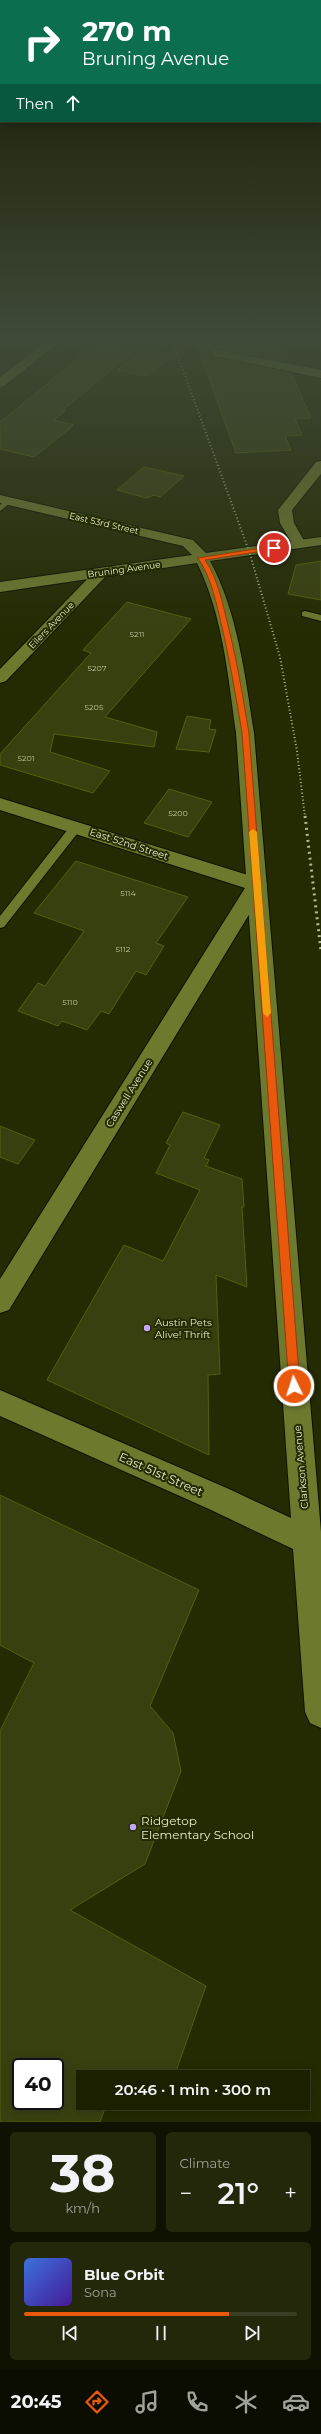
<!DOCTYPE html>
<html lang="en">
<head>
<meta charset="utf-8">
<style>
	:root { --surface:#1b2001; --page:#24280b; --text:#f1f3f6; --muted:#a0a399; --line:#393e23; --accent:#ea580c }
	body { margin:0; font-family:Montserrat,sans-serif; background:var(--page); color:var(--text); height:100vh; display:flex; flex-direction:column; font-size:15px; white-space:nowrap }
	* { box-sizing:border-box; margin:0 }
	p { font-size:13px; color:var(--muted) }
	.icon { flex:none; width:22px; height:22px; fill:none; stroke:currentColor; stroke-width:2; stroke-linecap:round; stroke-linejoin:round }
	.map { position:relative; height:2122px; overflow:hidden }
	.drawer { display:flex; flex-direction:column; gap:10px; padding:10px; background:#0f1201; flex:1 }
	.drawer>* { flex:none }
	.banner { position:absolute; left:0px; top:0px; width:321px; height:122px; box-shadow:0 2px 10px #0003,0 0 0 1px var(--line); background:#0b6e4f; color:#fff; overflow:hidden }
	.speed { position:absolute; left:12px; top:2058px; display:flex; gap:8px; font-size:20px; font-weight:700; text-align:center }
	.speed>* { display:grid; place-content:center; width:52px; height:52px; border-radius:50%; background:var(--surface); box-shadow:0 2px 10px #0003,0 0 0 1px var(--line); line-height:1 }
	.speed .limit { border:2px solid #111; border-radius:6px; background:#fff; color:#111 }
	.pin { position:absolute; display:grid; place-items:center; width:34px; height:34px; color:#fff; margin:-17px; border:2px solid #fff; border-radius:50%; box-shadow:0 1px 4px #0007 }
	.me { position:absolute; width:44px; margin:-22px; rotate:356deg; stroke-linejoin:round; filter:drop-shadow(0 0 3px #0008) }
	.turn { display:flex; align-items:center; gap:14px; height:84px; padding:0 16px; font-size:18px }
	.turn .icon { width:52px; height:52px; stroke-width:2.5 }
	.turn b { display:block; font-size:28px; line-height:34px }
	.then { display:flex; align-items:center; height:38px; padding:0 16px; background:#0003; gap:8px; font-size:15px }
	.big { font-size:30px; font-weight:600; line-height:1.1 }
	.drawer .tile { flex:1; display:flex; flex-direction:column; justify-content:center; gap:6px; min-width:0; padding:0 14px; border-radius:6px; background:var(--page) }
	.drawer .dial { align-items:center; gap:0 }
	.dial b { font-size:52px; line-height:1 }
	.song { display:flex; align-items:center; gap:12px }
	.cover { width:48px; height:48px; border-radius:6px; background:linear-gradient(135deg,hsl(220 70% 55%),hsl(260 70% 35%)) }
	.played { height:4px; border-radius:2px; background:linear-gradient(90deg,var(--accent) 75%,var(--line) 75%) }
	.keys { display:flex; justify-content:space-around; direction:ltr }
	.heat { display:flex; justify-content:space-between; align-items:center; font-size:22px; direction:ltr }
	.drawer .tiles { flex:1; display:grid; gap:10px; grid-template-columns:1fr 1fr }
	.tile:last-child { grid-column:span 2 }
	.trip { position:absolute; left:76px; top:2070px; width:234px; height:40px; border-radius:0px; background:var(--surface); box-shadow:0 2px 10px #0003,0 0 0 1px var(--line); font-weight:600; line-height:40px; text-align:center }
	.menu { display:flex; height:64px; justify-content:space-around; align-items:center; background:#0b0d00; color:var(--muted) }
	.menu .icon { width:28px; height:28px }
	.menu .active { color:var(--accent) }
	.menu b { font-size:18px; color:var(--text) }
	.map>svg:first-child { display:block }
	.building { fill:#394010; stroke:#545f0c; fill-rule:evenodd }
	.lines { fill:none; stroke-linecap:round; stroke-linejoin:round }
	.lane-casing { stroke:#0e1200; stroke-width:2 }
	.street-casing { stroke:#0e1200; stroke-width:2 }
	.secondary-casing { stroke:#0e1200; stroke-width:2 }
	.lane { fill:#6d792d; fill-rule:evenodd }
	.street { fill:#6d792d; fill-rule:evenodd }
	.secondary { fill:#6d792d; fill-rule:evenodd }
	.rail-far1 { stroke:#b2ba93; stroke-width:2; stroke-dasharray:1 2.5; stroke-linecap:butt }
	.rail { stroke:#b2ba93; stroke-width:3; stroke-dasharray:2 4; stroke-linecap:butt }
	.route { fill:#ea580c; stroke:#983908 }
	.slow { fill:#f59e0b }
	.poi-dot { fill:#bfa8f4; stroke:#242a01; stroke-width:1.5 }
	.labels { text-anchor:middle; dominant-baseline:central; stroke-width:4; stroke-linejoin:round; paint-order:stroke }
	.number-label { font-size:8px; fill:#b9c299 }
	.far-street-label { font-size:9px; fill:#e4edc7; stroke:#242a01 }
	.street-label { font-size:10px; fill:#e4edc7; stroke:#242a01 }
	.poi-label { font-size:10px; fill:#e4edc7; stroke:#242a01; text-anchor:start }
	.near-street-label { font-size:12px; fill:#e4edc7; stroke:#242a01 }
	.near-poi-label { font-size:12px; fill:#e4edc7; stroke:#242a01; text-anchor:start }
</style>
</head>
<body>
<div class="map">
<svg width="321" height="2122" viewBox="0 0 321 2122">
	<rect width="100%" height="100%" fill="#242a01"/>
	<path class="building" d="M195,340H201L215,357L291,373L311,418L295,419L302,435L285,436L291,450L236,453Z
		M210,340H276L286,362L218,349Z
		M98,343L135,350L63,410H66L54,420L74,425L34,457L0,449V422Z
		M142,350L172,356L147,376L117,370Z
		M144,467L184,476L160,497L154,495L146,498L117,490Z
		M321,561V600L288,594L296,565Z
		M127,602L191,619L105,717L157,732L154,747L54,734L50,752L110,771L93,793L0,765V754L91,653L83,650Z
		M187,716L211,720L209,729L216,730L209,752L176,749Z
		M169,789L212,802L188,837L144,823Z
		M76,861L188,897L156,943L164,946L146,975L136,971L109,1014L101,1011L87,1030L62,1021L58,1026L18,1011L38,983L45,986L84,931L34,913Z
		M183,1112L220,1125L204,1158L209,1160L206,1166L242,1179L244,1207H242L247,1287L216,1275L220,1374L208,1375L209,1455L47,1380L124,1245L163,1261L200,1190L156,1173L170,1145L166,1143Z
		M0,1126L35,1140L18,1164L0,1157Z
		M0,1495L199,1590L150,1706L173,1733L181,1771L145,1864L70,1910L206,1986L174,2077H83V2103H107L100,2122H0V1731L34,1663L0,1645ZM21,2067H55V2101H21Z"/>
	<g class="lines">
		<defs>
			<path id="lane" d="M202,340H208L213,347L221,353V355C212,357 206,347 202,340Z
				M6,499L13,501L0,511V505Z
				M305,611L321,615V621L302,616V612Z
				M76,823L81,827L80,830L4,927L0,928V916L72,824Z"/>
			<path id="street" d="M49,340H62L4,386L0,387V377Z
				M219,350L321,370V378L215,356L213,354Z
				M321,461V474L292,510L294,523L306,544L299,548L294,547L280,523L278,510L316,462Z
				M102,568L107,569L109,572L107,575L6,681L0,683V669L97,569Z
				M0,798L264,880L267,885L9,1310L0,1313V1279L245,888L0,810Z"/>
			<path id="secondary" d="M0,495L193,540L206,553L321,537V545L210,561C238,613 245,676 254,733L321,1532V1728L310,1723L305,1712L293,1549L209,1509L0,1416V1390L229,1489L291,1518L236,733C228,677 223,615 197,563L0,592V582L192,555L183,546L0,503Z"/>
		</defs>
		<use href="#lane" class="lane-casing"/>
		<use href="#street" class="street-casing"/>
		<use href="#secondary" class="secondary-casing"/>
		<use href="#lane" class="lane"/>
		<use href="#street" class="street"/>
		<use href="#secondary" class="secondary"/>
		<path class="rail-far1" d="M172,340L249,551L280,657L297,751L305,817"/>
		<path class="rail" d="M305,816L321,951"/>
	</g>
	<linearGradient id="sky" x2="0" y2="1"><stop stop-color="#141701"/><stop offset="0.53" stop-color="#3f4a38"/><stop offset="1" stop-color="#3f4a38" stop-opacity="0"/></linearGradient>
	<rect width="321" height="637" fill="url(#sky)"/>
	<path class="route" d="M274,546L276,549L205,560C218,579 222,602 228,625C237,661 243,697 249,733L300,1386L294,1392L289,1386L242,733C236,697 230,662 222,627C216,603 212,579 198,558Z"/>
	<path class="slow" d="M253,829L257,832L271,1013L267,1017L263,1013L249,832Z"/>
	<g class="poi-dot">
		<circle cx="147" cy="1328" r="4"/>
		<circle cx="133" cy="1827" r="4"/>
	</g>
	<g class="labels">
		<g class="number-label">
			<text x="137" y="634">5211</text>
			<text x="97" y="668">5207</text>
			<text x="94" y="707">5205</text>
			<text x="26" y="758">5201</text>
			<text x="178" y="813">5200</text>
			<text x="128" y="893">5114</text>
			<text x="123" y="949">5112</text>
			<text x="70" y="1002">5110</text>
		</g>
		<g class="far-street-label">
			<text transform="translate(104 523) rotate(13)">East 53rd Street</text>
			<text transform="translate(124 569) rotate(-8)">Bruning Avenue</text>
			<text transform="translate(51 625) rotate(-46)">Eilers Avenue</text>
		</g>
		<g class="street-label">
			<text transform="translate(129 844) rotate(18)">East 52nd Street</text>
			<text transform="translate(129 1093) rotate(-58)">Caswell Avenue</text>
			<text transform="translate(301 1467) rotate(-95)">Clarkson Avenue</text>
		</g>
		<g class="poi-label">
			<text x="155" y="1322">Austin Pets<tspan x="155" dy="12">Alive! Thrift</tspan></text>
		</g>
		<g class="near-street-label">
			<text transform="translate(161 1474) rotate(24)">East 51st Street</text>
		</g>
		<g class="near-poi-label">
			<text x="141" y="1820">Ridgetop<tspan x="141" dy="14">Elementary School</tspan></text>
		</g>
	</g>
</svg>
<div class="speed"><div class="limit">40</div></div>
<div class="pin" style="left:274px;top:548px;background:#d93025"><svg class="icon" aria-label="arrive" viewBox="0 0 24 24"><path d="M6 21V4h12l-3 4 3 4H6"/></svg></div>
<svg class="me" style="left:294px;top:1386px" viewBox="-20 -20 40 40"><circle r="17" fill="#ea580c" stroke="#fff" stroke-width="3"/><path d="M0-11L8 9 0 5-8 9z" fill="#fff"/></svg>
<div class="trip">20:46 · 1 min · 300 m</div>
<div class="banner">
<div class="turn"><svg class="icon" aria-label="right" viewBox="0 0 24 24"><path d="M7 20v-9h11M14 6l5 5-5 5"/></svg><div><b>270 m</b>Bruning Avenue</div></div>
<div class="then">Then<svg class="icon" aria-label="ahead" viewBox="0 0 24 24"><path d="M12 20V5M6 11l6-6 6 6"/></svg></div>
</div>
</div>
<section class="drawer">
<div class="tiles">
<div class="tile dial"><b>38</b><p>km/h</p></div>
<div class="tile"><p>Climate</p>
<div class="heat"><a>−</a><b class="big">21°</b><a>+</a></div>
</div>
<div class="tile">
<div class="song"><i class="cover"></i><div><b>Blue Orbit</b><p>Sona</p></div></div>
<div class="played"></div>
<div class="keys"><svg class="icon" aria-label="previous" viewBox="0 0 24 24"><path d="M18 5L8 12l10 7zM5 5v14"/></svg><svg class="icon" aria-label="pause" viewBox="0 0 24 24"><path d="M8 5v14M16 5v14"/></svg><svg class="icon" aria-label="next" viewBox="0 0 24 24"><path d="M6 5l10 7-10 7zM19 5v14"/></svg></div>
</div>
</div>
</section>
<nav class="menu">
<b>20:45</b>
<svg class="icon active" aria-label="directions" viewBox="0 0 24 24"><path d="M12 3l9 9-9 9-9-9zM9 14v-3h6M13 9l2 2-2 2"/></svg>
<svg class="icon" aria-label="music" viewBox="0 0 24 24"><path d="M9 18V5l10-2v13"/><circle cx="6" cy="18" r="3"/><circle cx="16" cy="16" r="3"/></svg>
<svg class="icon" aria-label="phone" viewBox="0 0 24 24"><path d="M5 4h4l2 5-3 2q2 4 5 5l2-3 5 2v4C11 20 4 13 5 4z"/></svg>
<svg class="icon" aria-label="climate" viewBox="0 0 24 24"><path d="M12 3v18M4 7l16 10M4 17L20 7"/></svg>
<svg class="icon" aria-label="car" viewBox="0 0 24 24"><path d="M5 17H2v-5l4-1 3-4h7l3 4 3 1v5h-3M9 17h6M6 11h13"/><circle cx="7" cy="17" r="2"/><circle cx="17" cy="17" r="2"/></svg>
</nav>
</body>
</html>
